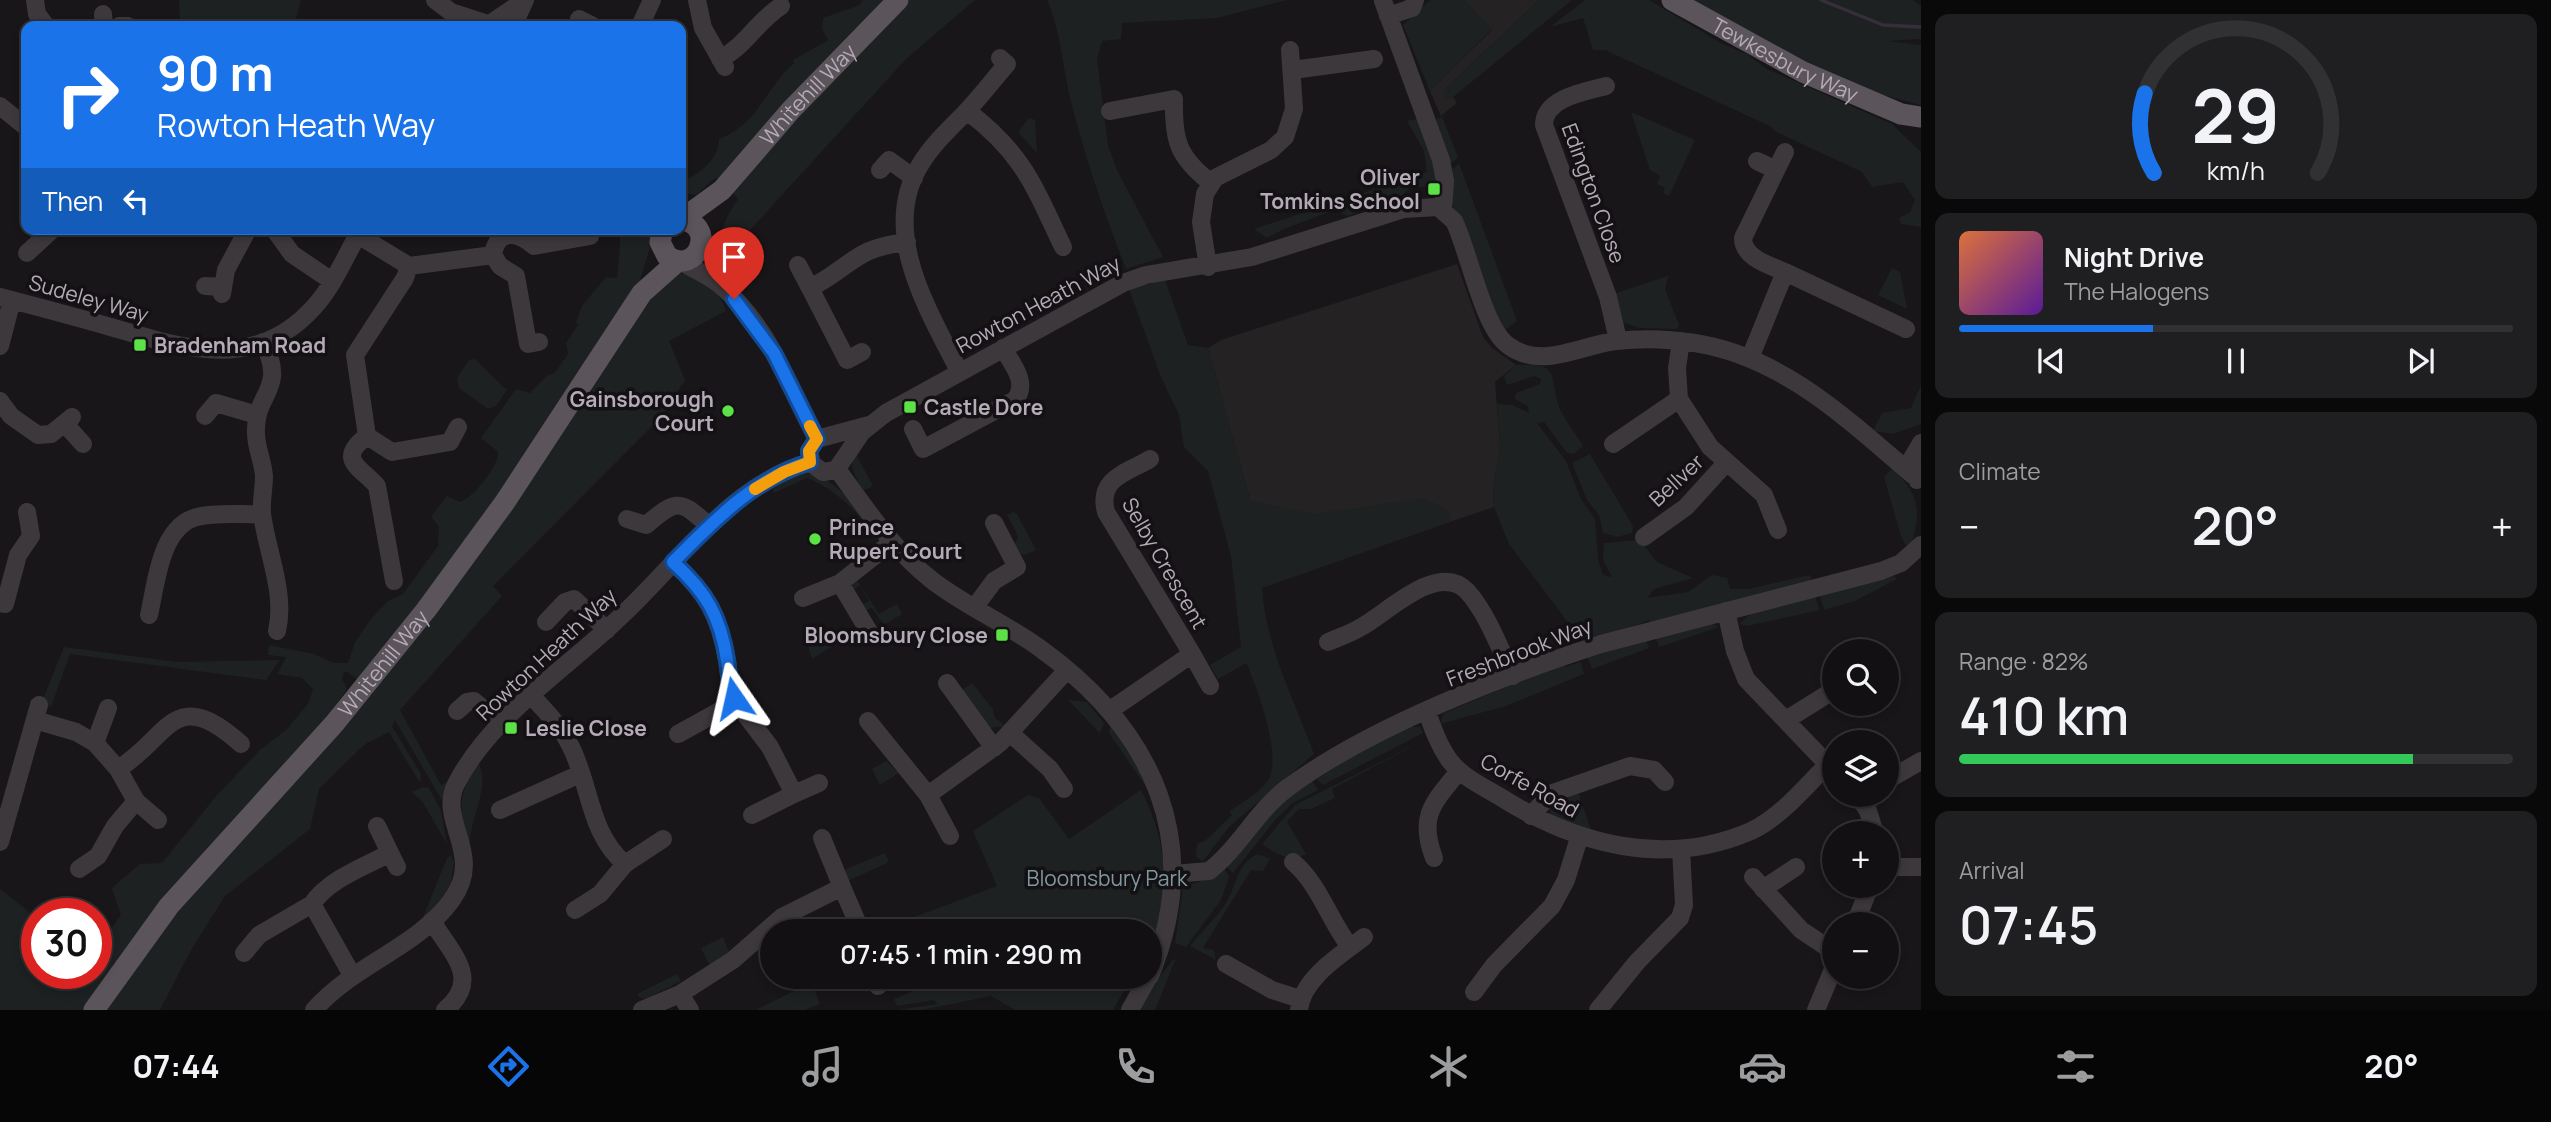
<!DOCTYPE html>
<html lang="en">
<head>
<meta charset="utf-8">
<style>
	:root { --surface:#121012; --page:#1f1e20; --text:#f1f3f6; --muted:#9c9d9f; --line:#313032; --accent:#1a73e8 }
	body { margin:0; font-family:Manrope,sans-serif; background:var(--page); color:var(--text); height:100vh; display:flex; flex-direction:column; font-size:26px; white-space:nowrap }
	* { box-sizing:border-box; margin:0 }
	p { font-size:23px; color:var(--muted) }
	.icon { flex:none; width:38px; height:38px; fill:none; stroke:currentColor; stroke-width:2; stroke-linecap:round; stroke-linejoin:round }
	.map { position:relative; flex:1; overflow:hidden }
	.side { display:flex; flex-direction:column; gap:14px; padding:14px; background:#0a090a; width:630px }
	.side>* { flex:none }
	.guide { position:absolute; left:21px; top:21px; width:665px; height:214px; border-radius:14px; box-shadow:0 4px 10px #0003,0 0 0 2px var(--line); background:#1a73e8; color:#fff; overflow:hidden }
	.tools { position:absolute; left:1822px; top:639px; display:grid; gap:14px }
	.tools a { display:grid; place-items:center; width:77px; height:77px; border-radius:50%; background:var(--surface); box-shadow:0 4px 10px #0003,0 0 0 2px var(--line); font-size:35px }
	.speed { position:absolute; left:21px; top:898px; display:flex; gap:14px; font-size:35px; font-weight:700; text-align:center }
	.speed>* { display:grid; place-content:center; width:91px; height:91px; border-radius:50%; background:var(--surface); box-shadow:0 4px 10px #0003,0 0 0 2px var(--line); line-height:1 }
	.speed .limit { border:10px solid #d22; background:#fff; color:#111 }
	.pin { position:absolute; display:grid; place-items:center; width:60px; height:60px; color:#fff; margin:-72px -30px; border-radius:50% 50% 50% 0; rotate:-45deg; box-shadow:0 0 7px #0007 }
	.pin .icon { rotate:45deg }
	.me { position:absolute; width:77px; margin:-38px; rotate:349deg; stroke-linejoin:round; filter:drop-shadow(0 0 5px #0008) }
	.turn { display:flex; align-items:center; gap:24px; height:147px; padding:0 21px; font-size:32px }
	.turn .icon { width:91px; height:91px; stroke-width:2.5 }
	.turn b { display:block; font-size:49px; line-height:60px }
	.then { display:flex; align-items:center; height:66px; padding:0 21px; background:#0003; gap:14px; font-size:26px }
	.big { font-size:52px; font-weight:600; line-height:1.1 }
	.side .card { flex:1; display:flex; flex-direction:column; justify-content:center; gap:10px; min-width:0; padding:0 24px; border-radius:14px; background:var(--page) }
	.side .dial { align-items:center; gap:0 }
	.dial svg { height:182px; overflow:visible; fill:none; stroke:var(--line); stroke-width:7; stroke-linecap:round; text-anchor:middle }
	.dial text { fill:var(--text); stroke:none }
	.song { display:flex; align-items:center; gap:21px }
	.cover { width:84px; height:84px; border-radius:10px; background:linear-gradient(135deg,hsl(20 70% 55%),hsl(270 70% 35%)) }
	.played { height:7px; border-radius:4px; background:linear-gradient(90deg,var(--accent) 35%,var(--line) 35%) }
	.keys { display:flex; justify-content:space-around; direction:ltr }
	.heat { display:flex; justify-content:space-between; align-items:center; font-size:38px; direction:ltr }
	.charge { height:10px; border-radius:5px; background:linear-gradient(90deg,#34c759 82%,var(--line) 0) }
	.trip { position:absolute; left:760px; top:919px; width:402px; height:70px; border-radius:35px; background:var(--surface); box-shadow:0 4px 10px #0003,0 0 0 2px var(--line); font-weight:600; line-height:70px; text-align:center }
	.menu { display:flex; height:112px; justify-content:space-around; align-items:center; background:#070607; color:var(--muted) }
	.menu .icon { width:49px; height:49px }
	.menu .current { color:var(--accent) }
	.menu b { font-size:32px; color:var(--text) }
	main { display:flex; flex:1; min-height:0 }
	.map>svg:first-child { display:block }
	.built { fill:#252224 }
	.green { fill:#1d2122 }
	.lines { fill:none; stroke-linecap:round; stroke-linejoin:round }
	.stream { stroke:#362e3b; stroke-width:3.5 }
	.minor { stroke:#3d383c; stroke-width:18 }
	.major { stroke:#5b545b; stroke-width:21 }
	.route-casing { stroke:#114b97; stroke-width:18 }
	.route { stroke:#1a73e8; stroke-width:12 }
	.slow { stroke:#f59e0b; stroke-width:12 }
	.poi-dot { fill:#5ce146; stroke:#131113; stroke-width:2.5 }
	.labels { text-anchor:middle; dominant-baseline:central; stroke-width:7; stroke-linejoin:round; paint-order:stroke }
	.street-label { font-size:21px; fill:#b5aab7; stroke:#131113 }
	.poi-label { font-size:21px; font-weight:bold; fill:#b5aab7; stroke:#131113; text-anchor:start }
	.park-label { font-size:21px; fill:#8298a0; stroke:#131113 }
</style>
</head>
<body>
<main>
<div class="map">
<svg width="1921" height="1010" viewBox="0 0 1921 1010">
	<rect width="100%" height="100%" fill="#181618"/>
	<path class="built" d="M1464,0H1539L1445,89L1447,98L1453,97L1457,103L1441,116L1430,91L1492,30Z
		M1457,264L1483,337L1492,348L1516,365L1495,382L1500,446L1493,487L1494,507L1277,581L1250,500L1208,348L1221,340Z"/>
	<path class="green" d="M179,0H301L294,26H180Z
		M862,0H887L720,180L715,178L696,195L681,193V182C698,175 719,160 719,139C759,123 764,90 794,63L793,60L828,40L822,29L823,18L860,5Z
		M907,0H975L906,59L720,263C717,238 724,219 738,199L731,190Z
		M1047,0H1287L1217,18L1122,23L1121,39L1102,41L1097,59L1108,146L1118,172L1163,257L1126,269C1105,215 1086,161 1072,105C1062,69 1062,34 1047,0Z
		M1430,0H1464L1492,29L1430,91L1403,25Z
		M1539,0H1572L1453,97L1447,98L1443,94L1445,89Z
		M1585,0H1649L1721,43L1748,55L1767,69L1892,124L1921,152V227L1901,224L1899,218L1910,212L1915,200L1903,182L1872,187L1862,172L1774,131L1772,127L1605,50H1593L1583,18L1550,27Z
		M1692,0H1913L1921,6V39L1887,41L1921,45V105L1860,89L1807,67Z
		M1631,112L1695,140L1669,196L1663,193L1665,188L1657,184L1660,176L1650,170Z
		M1442,117L1458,157L1447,168L1436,132L1437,119Z
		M1029,118L1035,120L1037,153L1018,132Z
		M1421,118L1436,174L1435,186L1409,188L1401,197L1348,216L1334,210L1284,229L1267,238L1254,229L1427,172L1424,151L1407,121Z
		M1459,163L1517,321L1503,332L1461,220L1450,202L1448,173Z
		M619,229H650V247L638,287L530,453L360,682L348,672H344L342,679L347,689L320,728L85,1010H0V889L37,918V973H96V942L102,941L121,915L112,888L140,864L162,863L217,795L261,749L286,730L308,704L313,689L302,678L277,674L286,657L268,655L269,645L314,654L333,663H348L355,642L371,619L388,601L403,594L438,546L439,526L431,517L447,496L460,502C473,498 499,466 498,452L481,438L516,389L530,393L548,375L554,374L568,354L566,343L578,325L576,322L582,306L606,277L617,278C618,262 622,244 619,229Z
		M1892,268L1900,272L1907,309L1878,295Z
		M679,273C699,274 721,292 726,311L669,341L685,380L662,416L493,586L502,596L400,710L441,785L447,782L443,802L395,720L392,726L421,774L420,783L389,732L365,744L319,789L310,829L225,896L191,950L160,1010H104L148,946L340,728L652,292Z
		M1668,276L1665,289L1679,325L1677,329L1640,328L1622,322L1615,297L1617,293Z
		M1165,280L1188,345L1208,348L1250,500L1314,514L1425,498L1450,512V522L1262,588C1266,647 1294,699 1314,754L1229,827L1203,861L1196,857L1197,844L1206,840L1232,815L1229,812C1240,803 1258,794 1267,782C1284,761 1257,686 1246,663L1218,679L1210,665L1241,647L1231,556L1208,471L1184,447L1179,415L1161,377L1129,289Z
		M475,359L507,390L496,406L488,409L459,388L457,378L469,360Z
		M1516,365C1557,364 1550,369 1558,404C1562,417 1576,434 1583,446L1574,454L1567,453L1544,422L1537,423L1566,461L1581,499L1595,519L1598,559L1603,575L1612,577L1603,560L1604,543L1640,540L1657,562L1693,578L1654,589L1647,598L1688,592L1712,575L1727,578L1730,589H1748L1810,575L1812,583L1650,624L1649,620C1626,628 1600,643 1576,633L1509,544L1494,507L1493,487L1500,446L1497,404L1512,405L1529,413L1528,406L1515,399L1516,393L1540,384L1541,379L1534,376L1507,385L1504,377Z
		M1921,385V424L1893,434L1873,431L1882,413L1911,408Z
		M861,449L857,456L873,486L862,491L852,468L853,456Z
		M1590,454L1633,526L1632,533L1617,537L1603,533L1599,515L1587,500L1572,463Z
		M1892,469C1920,492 1921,513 1911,546L1905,544L1901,536L1884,477Z
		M802,473C837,476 854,505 872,531C855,509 833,488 807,478L774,493L771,485Z
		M1013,512L1017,514L1036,550L1025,555L1019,554L1014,545L1018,536L1007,515Z
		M1894,576L1897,579L1855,601L1824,610L1820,596Z
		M857,581L879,614L897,604L902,614L884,625L872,608L866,610L861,605L869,601L860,586L853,590L852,586Z
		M1815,597L1820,610L1747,626L1739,624L1753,612Z
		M1712,623L1719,627L1659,647L1655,636Z
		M806,639L839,640V642L812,659Z
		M1646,639L1649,648L1592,669L1587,656Z
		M64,647L176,662L280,660L266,680L70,654L51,707L44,705L43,699Z
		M1581,662L1584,674L1506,706L1440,724L1444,713L1564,663L1566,667Z
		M972,683L993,709L995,718L1005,726L989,728L962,690Z
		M1068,700L1087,702L1104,723L1100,733Z
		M1110,726L1124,742L1151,794L1109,733Z
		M1407,727H1420L1423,733L1323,785L1317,779L1345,760Z
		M1430,737L1332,789L1335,798L1311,809H1299L1287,822L1306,854C1290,863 1276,854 1262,844L1295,805Z
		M886,761L899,773L880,785L872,769Z
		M478,762C491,786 470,818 470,843C456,806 459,795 478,762Z
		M1312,781L1318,790L1293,803L1276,819L1233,873L1226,866L1278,805Z
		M423,787L429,788L441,810L447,844L422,801L411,792Z
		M1141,790C1166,838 1173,893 1150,944V931H913L909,919L997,886L973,831L1028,795L1039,798L1069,839Z
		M1578,792L1591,830L1553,817L1550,812L1556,800Z
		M885,853L889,862L848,881L844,870Z
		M1258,854L1270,859L1263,871L1251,870L1203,948L1214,950L1216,960L1190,946C1201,932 1216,918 1226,903C1237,886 1236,863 1258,854Z
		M451,855L454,862L451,881L455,883L422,920L447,858Z
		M1224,868L1229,877L1221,900L1186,947L1175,943L1183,887L1207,879Z
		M723,937L730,953L710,966L701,948Z
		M1173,960H1175L1155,1010H1137L1152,985Z
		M677,974L681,981L645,999L639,997L637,994Z
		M790,977H809L820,1004L805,1010H756L796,990Z
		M926,977L1132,976V977L1113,1010H1015L991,996L922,1010H897L937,1004L934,1000L897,1006L894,999L928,985Z"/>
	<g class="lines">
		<path class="stream" d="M1821,0L1883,25L1921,27"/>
		<path class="minor" d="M35,0L37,14L46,26
			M435,0L451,12L488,24
			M697,0L703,28L725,67
			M1383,1L1441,160L1445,181L1443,209
			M103,14L104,26
			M1388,16L1412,8L1415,0
			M579,19L593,26
			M490,24L525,0
			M119,26H128
			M513,26L525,0
			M640,26L652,0
			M720,59C746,46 757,21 781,6
			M1293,70L1374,59
			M1606,86C1584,92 1544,98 1544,125L1608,297L1618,340
			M0,106L26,127
			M967,111C1023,153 1034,186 1063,247
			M1110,111L1174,99C1173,141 1178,157 1211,183
			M1757,161L1776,170
			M880,170L889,160L914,178
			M274,229L292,254L332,281
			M358,235L409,266L405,278L355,355L367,436
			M27,253L53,229
			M493,255C497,228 518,232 534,246L590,236L589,229
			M493,255L500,266L516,276L528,344L539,342
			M681,262C694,269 708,275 719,284C768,324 788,385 817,439
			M798,265L810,288
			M409,266L493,255
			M1208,267L1201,222L1205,194L1215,178L1271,150L1285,137L1294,109L1290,50
			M1785,272L1906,329
			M205,286L223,287
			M222,294L226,270L248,229
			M0,297C38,307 76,317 114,328C185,349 256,372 314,307C334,285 346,255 361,229
			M1681,341L1677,368L1679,399L1710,447L1764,495L1778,530
			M263,342C288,391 254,392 256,433C256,448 263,461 264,476C264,488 261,501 262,514C267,552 286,593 277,631
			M0,346L12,300
			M862,352L847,360L810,288C852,267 853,248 907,242
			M1750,358L1785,272C1769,265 1743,258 1743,238L1785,152
			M959,371C929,311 879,232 920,165C932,145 949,129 965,113C980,97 993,80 1007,64L1000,58
			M0,401L11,416L38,435L51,434L72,417
			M205,416L216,403L257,415
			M65,424L83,444
			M869,425L817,439L809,451L812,464L823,472L836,470L862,432L886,413L1123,283L1146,275L1252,257L1404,209L1438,207L1454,221C1469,251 1483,329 1509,346C1542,370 1581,345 1616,341C1642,338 1669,339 1695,343C1784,357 1849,421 1914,476
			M913,429L923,449L1015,400C1029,383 1012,364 1003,348
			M367,436C335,460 362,468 377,486L394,581
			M367,436L392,452L450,442L458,427
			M1613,444L1679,399
			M837,469C866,509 894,551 933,581C967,607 1007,624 1041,649C1154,731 1205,843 1150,976
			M1917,480L1911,460L1921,443
			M627,519L646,525C677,499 680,499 709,526
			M1644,537L1686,507L1726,463
			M673,562C706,592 719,615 727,660C729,674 730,688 736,702L678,734
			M840,583L871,635
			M803,598L840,583L892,542
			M0,603L5,604L18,555L31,536L27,512
			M974,608L994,581L1017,567L994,523
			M1726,611L1735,651L1746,679L1834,771
			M149,615C156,585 160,526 197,517C217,512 241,515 262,514
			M546,622L565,602L574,599L607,630
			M1328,642C1340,637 1352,633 1363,626C1387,613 1438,561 1467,591C1487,613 1500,649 1513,676
			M1192,654L1210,686
			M947,683L994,748
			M531,695C546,712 562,727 571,747C591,787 589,833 625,864L600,894L575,910
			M736,702L770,747L794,794L752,815
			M457,711L467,702L474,701L502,725
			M1109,711L1192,654L1106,512C1097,478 1127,473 1150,459
			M1427,712C1433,729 1439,746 1450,761C1463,778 1484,787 1502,798C1577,845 1666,868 1751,831C1781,817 1805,787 1828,764
			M35,720L76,732L95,743L118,769L136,801L158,820
			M1786,720L1834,690
			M868,721L928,795
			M1010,733L1050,769L1064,789
			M95,743L108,708
			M118,769C169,738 173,683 241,744
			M1886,781L1921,761
			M794,794L819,783
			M1857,794L1868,811L1875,833
			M500,810L580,774
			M1531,816L1550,794L1630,766L1654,770L1665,782
			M377,826L390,853
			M950,836L928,795L1000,743L1067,670
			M822,838L842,887
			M0,842L39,705
			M1434,858C1418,816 1433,803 1459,771
			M1293,862C1320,885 1329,920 1350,947
			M625,864L663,839
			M1886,867H1921
			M79,869L98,856L115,826L136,801
			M1173,874L1209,871C1239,848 1256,812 1286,789C1369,727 1502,676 1601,644L1881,571L1901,563L1921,545
			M1753,877L1801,930L1834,952
			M1763,889L1796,867
			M312,904C329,879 364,867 390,853L397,867
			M432,921C450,952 483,979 445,1010
			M1855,924L1870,886
			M244,953L259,935L312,904L352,975
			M1226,964L1272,990L1300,999
			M875,976L878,986
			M1474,992L1494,965L1552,906L1566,880L1579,838
			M314,1010C353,965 416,948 451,901C486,854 437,822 456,784C491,716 565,670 619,618C679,563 728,486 810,462
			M642,1010L680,994
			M690,1010L680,994L733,960L782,917L842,887L861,931
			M1130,1010L1149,976
			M1299,1010C1302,978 1341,955 1364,937
			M1598,1010L1637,962L1680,918L1684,905L1681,849
			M1816,1010L1834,967"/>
		<g class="major">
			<path id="s1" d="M1672,0L1803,72L1901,114L1921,117"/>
			<path id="s2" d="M682,219L722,190L791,110L898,0"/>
			<path d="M663,229L660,242L667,256C698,277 718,224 681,220"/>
			<path id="s3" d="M94,1010L169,906L334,724L426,610L505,502L642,293L678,261"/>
		</g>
	</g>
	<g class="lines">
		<defs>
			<path id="route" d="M734,299L774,353L817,439L809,451L810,462C754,478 713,522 673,562C706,592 720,615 727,660C729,673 729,686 734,698"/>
		</defs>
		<use href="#route" class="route-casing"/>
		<use href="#route" class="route"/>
		<path class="slow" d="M755,489L784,472L810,462L809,451L817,439L810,426"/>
	</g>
	<g class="poi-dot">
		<rect x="1427" y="182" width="14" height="14" rx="3.5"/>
		<rect x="133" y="338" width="14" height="14" rx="3.5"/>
		<rect x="903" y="400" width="14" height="14" rx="3.5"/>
		<circle cx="728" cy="411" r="7"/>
		<circle cx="815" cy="539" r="7"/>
		<rect x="995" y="628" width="14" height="14" rx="3.5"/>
		<rect x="504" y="721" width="14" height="14" rx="3.5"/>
	</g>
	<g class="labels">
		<g class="street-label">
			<text stroke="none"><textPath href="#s1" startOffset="128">Tewkesbury Way</textPath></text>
			<text stroke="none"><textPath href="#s2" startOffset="178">Whitehill Way</textPath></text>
			<text transform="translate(1594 193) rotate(70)">Edington Close</text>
			<text transform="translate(89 298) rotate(16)">Sudeley Way</text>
			<text transform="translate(1038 304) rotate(-28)">Rowton Heath Way</text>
			<text transform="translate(1676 480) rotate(-43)">Bellver</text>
			<text transform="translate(1165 563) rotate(60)">Selby Crescent</text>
			<text transform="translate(1519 652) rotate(-21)">Freshbrook Way</text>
			<text transform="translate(546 654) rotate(-43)">Rowton Heath Way</text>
			<text stroke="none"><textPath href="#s3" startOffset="452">Whitehill Way</textPath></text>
			<text transform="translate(1530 785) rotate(29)">Corfe Road</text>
		</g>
		<g class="poi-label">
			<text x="1420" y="177" text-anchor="end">Oliver<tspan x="1420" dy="24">Tomkins School</tspan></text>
			<text x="154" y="345">Bradenham Road</text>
			<text x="714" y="399" text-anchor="end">Gainsborough<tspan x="714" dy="24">Court</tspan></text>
			<text x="924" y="407">Castle Dore</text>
			<text x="829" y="527">Prince<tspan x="829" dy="24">Rupert Court</tspan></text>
			<text x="988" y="635" text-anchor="end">Bloomsbury Close</text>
			<text x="525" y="728">Leslie Close</text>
		</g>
		<g class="park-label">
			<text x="1107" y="878">Bloomsbury Park</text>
		</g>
	</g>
</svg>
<div class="tools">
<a><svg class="icon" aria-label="search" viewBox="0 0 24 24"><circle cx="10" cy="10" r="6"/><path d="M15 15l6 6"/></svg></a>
<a><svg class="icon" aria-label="layers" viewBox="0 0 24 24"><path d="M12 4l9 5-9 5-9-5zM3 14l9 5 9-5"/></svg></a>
<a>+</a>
<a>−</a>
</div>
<div class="speed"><div class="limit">30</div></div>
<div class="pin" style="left:734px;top:299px;background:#d93025"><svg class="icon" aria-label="arrive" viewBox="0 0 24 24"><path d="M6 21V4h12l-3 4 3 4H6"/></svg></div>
<svg class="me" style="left:734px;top:698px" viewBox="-20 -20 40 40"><path d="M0-17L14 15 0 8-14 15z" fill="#1a73e8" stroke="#fff" stroke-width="4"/></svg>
<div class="trip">07:45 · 1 min · 290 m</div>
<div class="guide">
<div class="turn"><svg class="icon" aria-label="right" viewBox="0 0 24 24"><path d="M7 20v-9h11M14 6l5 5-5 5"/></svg><div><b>90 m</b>Rowton Heath Way</div></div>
<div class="then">Then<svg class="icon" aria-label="left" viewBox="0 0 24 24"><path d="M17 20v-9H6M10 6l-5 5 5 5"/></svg></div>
</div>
</div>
<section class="side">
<div class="card dial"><svg viewBox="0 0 100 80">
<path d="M14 69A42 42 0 1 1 86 69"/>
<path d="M14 69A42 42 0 0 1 10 34" stroke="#1a73e8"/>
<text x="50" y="56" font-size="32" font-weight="700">29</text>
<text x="50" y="72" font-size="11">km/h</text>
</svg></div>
<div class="card">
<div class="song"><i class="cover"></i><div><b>Night Drive</b><p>The Halogens</p></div></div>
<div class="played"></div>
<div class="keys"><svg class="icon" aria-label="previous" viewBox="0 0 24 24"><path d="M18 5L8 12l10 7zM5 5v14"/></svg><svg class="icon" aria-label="pause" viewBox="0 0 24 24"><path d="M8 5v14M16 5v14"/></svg><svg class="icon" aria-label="next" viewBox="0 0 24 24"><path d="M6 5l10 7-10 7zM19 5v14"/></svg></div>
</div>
<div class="card"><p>Climate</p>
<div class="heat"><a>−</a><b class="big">20°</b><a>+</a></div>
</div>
<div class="card"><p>Range · 82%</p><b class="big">410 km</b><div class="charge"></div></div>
<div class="card"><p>Arrival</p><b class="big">07:45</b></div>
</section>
</main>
<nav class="menu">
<b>07:44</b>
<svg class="icon current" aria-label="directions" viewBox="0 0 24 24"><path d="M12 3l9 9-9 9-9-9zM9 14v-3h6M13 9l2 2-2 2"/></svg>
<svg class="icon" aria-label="music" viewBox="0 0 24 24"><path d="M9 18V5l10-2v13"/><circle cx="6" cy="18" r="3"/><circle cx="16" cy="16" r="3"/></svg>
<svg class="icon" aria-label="phone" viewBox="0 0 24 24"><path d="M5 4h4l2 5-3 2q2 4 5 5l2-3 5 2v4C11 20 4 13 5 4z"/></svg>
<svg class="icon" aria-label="climate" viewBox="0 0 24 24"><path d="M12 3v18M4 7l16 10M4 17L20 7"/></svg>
<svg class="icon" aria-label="car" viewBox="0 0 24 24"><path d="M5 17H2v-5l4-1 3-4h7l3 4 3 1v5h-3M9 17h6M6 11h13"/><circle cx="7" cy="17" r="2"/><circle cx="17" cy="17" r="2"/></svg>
<svg class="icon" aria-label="filters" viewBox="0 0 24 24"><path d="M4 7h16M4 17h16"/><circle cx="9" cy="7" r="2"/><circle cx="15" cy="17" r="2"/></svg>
<b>20°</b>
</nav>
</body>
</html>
